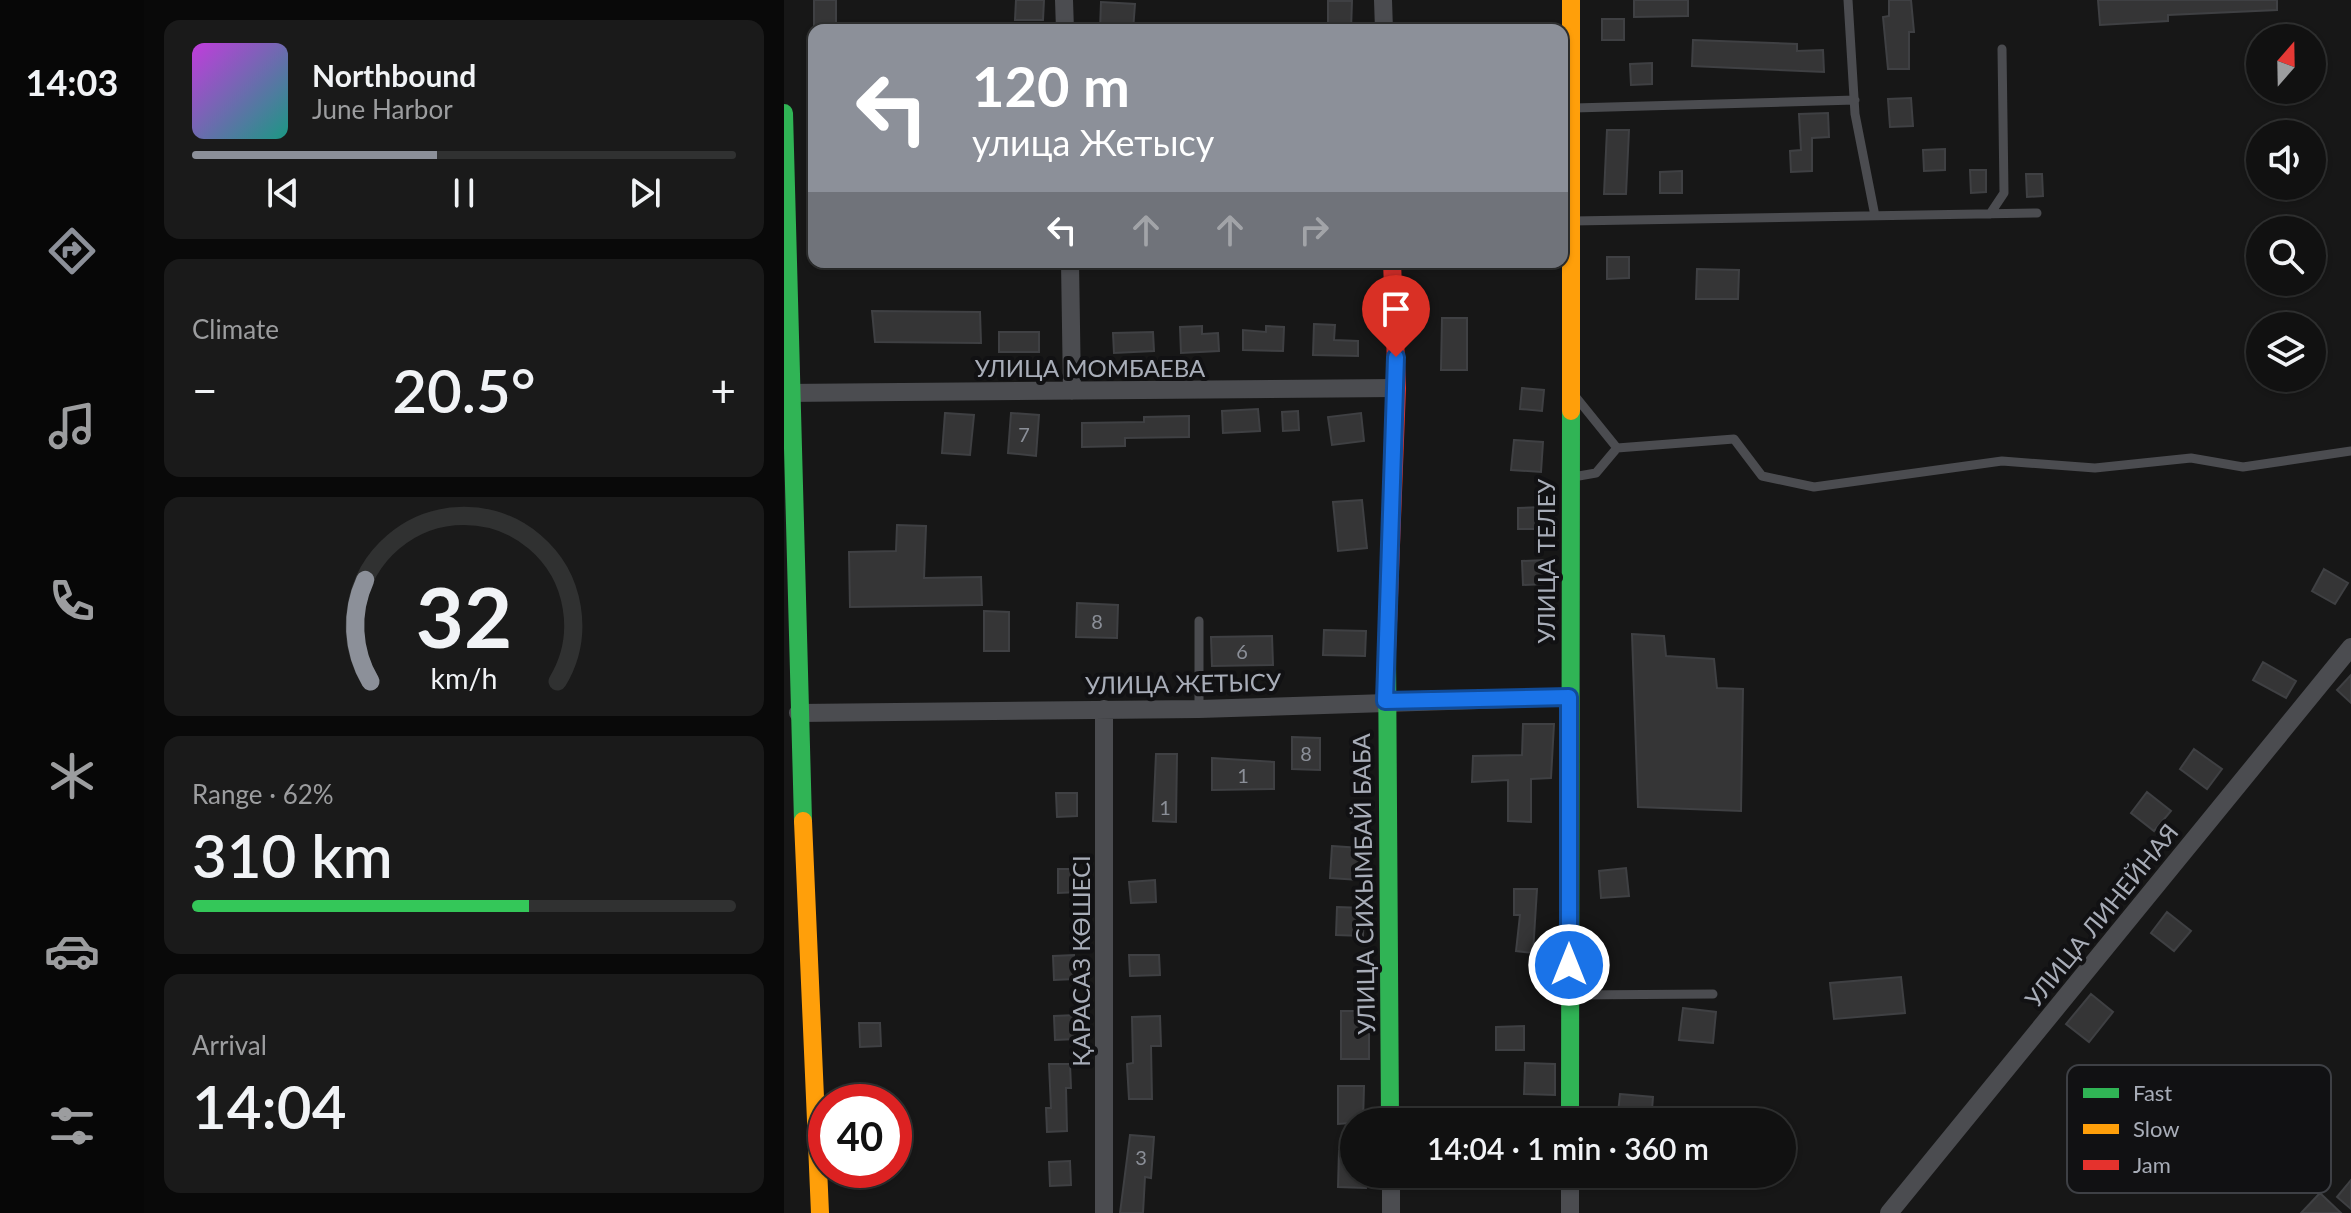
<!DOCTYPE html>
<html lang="en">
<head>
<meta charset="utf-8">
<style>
	:root { --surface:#111; --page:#1a1a1a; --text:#f1f3f6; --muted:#9c9d9f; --line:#303131; --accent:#8c9099 }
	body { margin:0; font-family:Lato,sans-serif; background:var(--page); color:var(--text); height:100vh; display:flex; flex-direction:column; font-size:30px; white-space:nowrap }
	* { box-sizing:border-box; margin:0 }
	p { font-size:26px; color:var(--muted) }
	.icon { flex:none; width:44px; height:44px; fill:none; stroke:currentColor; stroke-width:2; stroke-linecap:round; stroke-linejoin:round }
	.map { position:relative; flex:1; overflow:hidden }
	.details { display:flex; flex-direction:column; gap:20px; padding:20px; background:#090909; width:640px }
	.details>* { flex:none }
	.hud { position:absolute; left:24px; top:24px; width:760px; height:244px; border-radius:16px; box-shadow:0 2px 6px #0004,0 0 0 2px var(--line); background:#8c9099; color:#fff; overflow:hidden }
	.needle { width:52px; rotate:20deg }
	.fabs { position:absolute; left:1462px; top:24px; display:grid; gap:16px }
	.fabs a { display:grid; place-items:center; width:80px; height:80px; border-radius:50%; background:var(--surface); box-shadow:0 2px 6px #0004,0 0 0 2px var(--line); font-size:40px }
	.speed { position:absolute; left:24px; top:1084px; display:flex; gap:16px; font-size:40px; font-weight:700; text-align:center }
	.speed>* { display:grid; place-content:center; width:104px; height:104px; border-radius:50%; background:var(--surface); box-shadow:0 2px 6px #0004,0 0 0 2px var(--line); line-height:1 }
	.speed .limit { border:12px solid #d22; background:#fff; color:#111 }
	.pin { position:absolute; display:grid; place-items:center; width:68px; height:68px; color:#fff; margin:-82px -34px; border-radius:50% 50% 50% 0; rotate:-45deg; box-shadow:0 0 8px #0007 }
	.pin .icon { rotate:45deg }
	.me { position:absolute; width:88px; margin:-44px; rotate:0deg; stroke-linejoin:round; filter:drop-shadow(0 0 6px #0008) }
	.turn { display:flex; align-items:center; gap:28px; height:168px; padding:0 32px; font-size:36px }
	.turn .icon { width:104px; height:104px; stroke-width:2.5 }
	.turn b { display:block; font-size:56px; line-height:68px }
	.lanes { display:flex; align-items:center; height:76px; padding:0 32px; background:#0003; justify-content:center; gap:40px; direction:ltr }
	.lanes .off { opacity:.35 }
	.big { font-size:60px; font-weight:600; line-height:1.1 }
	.details .tile { flex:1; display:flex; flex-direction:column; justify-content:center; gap:12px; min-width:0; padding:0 28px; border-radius:16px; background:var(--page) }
	.details .dial { align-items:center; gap:0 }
	.dial svg { height:208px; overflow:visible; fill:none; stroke:var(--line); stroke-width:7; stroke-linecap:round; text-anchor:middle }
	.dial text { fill:var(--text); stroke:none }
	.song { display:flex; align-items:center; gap:24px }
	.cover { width:96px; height:96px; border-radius:12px; background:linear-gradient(135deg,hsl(290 70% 55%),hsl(170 70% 35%)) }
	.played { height:8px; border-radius:4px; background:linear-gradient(90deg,var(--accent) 45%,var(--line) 45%) }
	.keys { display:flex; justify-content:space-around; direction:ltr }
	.heat { display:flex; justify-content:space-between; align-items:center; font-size:44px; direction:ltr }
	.charge { height:12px; border-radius:6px; background:linear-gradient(90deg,#34c759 62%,var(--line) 0) }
	.trip { position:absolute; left:556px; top:1108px; width:456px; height:80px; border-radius:40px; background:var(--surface); box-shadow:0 2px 6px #0004,0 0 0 2px var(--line); font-weight:600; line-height:80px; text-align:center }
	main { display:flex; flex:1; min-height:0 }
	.dock { display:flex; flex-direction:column; width:144px; justify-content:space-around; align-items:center; background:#070707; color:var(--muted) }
	.dock .icon { width:56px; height:56px }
	.dock .selected { color:var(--accent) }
	.dock b { font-size:36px; color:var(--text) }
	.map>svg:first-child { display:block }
	.building { fill:#353536; stroke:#3f4043; stroke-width:2 }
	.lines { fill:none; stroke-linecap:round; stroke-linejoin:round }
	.lane { stroke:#4b4c50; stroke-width:9 }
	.street { stroke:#4b4c50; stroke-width:18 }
	.fast { stroke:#30b455; stroke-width:18 }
	.slow { stroke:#ff9f0a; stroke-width:18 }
	.jam { stroke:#e5322d; stroke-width:18 }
	.route-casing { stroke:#114b97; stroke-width:20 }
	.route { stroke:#1a73e8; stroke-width:14 }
	.labels { text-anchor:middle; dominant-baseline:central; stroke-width:8; stroke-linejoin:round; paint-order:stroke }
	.number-label { font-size:20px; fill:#8b8f98 }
	.street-label { font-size:24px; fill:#a8adb8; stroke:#111113 }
	.key { fill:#111113; stroke:#3e4045; stroke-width:2 }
	.key-label { font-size:22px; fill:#a8adb8 }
</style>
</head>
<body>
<main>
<nav class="dock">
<b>14:03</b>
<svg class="icon selected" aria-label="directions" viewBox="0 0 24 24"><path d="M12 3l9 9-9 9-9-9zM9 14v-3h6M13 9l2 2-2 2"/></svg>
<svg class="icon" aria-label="music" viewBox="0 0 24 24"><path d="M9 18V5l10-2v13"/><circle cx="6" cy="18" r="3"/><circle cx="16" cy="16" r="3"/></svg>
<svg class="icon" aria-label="phone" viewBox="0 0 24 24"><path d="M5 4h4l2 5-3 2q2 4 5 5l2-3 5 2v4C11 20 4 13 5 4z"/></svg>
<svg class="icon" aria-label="climate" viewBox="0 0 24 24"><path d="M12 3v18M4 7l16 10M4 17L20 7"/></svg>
<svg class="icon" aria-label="car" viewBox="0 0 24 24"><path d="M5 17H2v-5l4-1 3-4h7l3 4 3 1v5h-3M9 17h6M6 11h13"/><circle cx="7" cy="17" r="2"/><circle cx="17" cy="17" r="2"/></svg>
<svg class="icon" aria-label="filters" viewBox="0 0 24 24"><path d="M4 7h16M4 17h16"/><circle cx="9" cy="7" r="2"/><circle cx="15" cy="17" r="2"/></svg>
</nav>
<section class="details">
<div class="tile">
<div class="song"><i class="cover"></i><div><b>Northbound</b><p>June Harbor</p></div></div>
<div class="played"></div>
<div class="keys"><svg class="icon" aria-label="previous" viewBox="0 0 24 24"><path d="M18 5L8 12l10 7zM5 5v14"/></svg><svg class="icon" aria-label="pause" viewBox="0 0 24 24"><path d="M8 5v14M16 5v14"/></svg><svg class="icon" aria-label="next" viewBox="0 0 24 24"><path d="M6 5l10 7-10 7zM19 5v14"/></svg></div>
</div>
<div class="tile"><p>Climate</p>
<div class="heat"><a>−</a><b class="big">20.5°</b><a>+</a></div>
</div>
<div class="tile dial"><svg viewBox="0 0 100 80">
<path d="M14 69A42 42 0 1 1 86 69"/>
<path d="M14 69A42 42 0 0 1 12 30" stroke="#8c9099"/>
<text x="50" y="56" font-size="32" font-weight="700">32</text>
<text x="50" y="72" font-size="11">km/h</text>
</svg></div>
<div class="tile"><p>Range · 62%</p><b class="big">310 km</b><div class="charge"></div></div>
<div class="tile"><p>Arrival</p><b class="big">14:04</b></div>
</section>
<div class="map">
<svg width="1567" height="1213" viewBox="0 0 1567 1213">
	<rect width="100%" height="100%" fill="#171717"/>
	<path class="building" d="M30,0H52V30H30Z
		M232,0H260L259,20H231Z
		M850,0H904V16L850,17Z
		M1105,0H1127L1130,32H1125V69H1104L1099,17L1105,16Z
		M1314,0H1493V10L1384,15V21L1316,25Z
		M544,1H568L567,30H544Z
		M317,2L351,4L349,30H316Z
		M818,19H840V40H818Z
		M909,40L1013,44V51L1039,50L1040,72L908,66Z
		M868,63V84L847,85L846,64Z
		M1127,98L1129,126L1106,127L1104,99Z
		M1044,113L1045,137L1028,138V171L1007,172L1006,151L1017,150L1015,114Z
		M823,130H845L842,194H820Z
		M1161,149V170L1140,171L1139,150Z
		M1186,170H1202V192L1187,193Z
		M898,171V193H876V172Z
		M1242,174H1258L1259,196L1243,197Z
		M823,257H845V278L823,279Z
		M913,269L955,270L954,299H912Z
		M88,311L196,312L197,343L91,342Z
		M658,318H683V370H657Z
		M530,324L551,325L550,340L574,341V356L529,355Z
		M418,326V334L434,333L435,351L397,353L396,327Z
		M482,326L500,327L499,351L459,350V330L482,332Z
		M215,332H255V352H215Z
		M369,332L370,351L330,353L329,333Z
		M738,388L760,390L758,411L736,409Z
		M474,409L476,431L439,433L438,411Z
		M514,411L515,430L499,431L498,412Z
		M161,413L190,415L186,455L158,453Z
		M227,413L255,415L252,456L224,453Z
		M577,413L580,441L548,445L544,417Z
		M405,416V437L341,438V446L298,447V423L360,422V417Z
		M730,440L759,442L757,472L727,470Z
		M578,500L583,548L554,551L549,502Z
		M758,507V529H734V508Z
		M113,525L142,526L140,578L197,577L198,605L66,607L65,552L112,551Z
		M761,560L762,584L739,585L738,561Z
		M1540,569L1564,583L1551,604L1528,591Z
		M293,603L334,605L333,638L292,637Z
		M200,611L225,612V651H200Z
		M540,630L582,631L581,656L539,655Z
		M848,634L880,636L882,656L930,659L933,688L959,689L957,811L854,807Z
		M488,636L489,665L428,666L427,637Z
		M1479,662L1512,681L1502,698L1469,680Z
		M1567,675V703L1553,690Z
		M739,724H770L767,778L747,779V822L724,821V780L688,782L689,756L738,755Z
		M508,737L536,738V770L508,769Z
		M1410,749L1438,769L1423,789L1396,769Z
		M372,754H393L392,822L369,821Z
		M428,758L490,762V789L428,790Z
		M1363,792L1387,811L1370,831L1347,813Z
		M272,793H293V816L273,817Z
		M548,846L577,848L575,880L546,878Z
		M842,868L845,896L817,898L815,871Z
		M274,869H294L295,892L274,893Z
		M371,880L372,902L347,903L345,882Z
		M730,889H753L749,953L732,951L736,915H730Z
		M553,907L580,908L579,936L552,935Z
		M1383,912L1407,931L1390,951L1367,933Z
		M290,955V979L270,980L269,956Z
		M345,955H375L376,975L346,976Z
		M1117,977L1121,1013L1050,1019L1046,983Z
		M1307,994L1329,1012L1305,1042L1282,1024Z
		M899,1008L932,1012L929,1043L895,1040Z
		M557,1011H585V1059H557Z
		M292,1015V1039L271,1040L270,1016Z
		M376,1016L377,1046H367L368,1099H345L343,1064L349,1063L348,1017Z
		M75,1023H96L97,1046L76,1047Z
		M740,1026V1050H712V1027Z
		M741,1063L771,1064V1095L740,1094Z
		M265,1064H286L287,1088H282L283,1131L263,1132L262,1108H267Z
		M554,1086H580L579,1122L554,1124Z
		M836,1094L869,1097L867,1122H833Z
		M346,1135L370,1137L367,1178L361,1177L359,1213H336Z
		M555,1151L570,1152V1174H583L582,1188L554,1187Z
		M286,1161L287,1185L266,1186L265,1162Z
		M716,1174H735L736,1186L717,1187Z
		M1567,1180V1209L1553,1197Z
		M1536,1193L1557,1213H1517Z"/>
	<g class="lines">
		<path class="lane" d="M1064,0L1071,114L1091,216
			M790,108L1071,100
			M1206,214L1220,193L1218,49
			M789,221L1253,213
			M791,396L833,448L950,439L978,476L1030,487L1218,461L1311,468L1407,458L1459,467L1567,451
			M789,477L812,473L833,448
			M415,709V621
			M789,995L929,994"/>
		<path class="street" d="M280,0L281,30
			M599,0L600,30
			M286,262L288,391
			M0,393L613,388
			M14,713L415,709L785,697
			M607,1174V1213
			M786,1174V1213
			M320,1213V709
			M1105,1213L1567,647"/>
		<path class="fast" d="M0,113L19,821
			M603,650L606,1122
			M786,1122L787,411"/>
		<path class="slow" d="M787,411V0
			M19,821L36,1213"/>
		<path class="jam" d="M603,650L613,388L608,262"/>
	</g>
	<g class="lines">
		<defs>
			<path id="route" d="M612,357L601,701L785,697V965"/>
		</defs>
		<use href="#route" class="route-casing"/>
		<use href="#route" class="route"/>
	</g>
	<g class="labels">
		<g class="number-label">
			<text x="240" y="434">7</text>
			<text x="313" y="621">8</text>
			<text x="458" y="651">6</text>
			<text x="522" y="753">8</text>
			<text x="459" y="775">1</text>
			<text x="381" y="807">1</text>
			<text x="357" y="1157">3</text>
		</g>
		<g class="street-label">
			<text x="306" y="367">УЛИЦА МОМБАЕВА</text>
			<text transform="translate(761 561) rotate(-90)">УЛИЦА ТЕЛЕУ</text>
			<text transform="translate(399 683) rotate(-1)">УЛИЦА ЖЕТЫСУ</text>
			<text transform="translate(579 884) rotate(-91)">УЛИЦА СИХЫМБАЙ БАБА</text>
			<text transform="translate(1317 915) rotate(-51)">УЛИЦА ЛИНЕЙНАЯ</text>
			<text transform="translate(296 961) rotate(-90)">ҚАРАСАЗ КӨШЕСІ</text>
		</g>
	</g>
	<rect x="1283" y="1065" width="264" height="128" rx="12" class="key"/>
	<rect x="1299" y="1088" width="36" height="10" fill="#30b455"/>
	<rect x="1299" y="1124" width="36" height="10" fill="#ff9f0a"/>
	<rect x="1299" y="1160" width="36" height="10" fill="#e5322d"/>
	<g class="key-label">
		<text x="1349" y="1101">Fast</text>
		<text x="1349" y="1137">Slow</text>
		<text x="1349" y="1173">Jam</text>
	</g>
</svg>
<div class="fabs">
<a><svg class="needle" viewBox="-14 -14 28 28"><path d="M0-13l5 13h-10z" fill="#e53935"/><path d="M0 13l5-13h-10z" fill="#9c9d9f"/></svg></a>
<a><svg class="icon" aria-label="sound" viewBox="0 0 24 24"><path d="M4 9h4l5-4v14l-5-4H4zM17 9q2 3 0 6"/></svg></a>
<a><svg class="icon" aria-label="search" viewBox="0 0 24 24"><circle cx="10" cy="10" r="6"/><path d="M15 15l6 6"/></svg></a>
<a><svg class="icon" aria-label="layers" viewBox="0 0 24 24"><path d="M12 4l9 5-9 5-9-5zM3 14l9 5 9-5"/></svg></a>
</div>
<div class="speed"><div class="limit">40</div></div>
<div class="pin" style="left:612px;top:357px;background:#d93025"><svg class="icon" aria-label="arrive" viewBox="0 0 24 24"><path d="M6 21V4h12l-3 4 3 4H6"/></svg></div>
<svg class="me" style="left:785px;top:965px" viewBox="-20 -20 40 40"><circle r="17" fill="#1a73e8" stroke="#fff" stroke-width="3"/><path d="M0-11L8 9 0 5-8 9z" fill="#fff"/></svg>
<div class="trip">14:04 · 1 min · 360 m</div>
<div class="hud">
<div class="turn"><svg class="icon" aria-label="left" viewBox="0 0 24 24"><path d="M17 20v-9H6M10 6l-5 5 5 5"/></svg><div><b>120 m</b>улица Жетысу</div></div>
<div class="lanes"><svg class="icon" aria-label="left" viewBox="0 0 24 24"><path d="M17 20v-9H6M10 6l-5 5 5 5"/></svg><svg class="icon off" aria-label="ahead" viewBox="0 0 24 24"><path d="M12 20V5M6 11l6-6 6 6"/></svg><svg class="icon off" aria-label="ahead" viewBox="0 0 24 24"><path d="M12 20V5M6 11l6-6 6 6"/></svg><svg class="icon off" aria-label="right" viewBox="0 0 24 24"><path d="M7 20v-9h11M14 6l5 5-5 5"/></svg></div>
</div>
</div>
</main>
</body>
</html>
